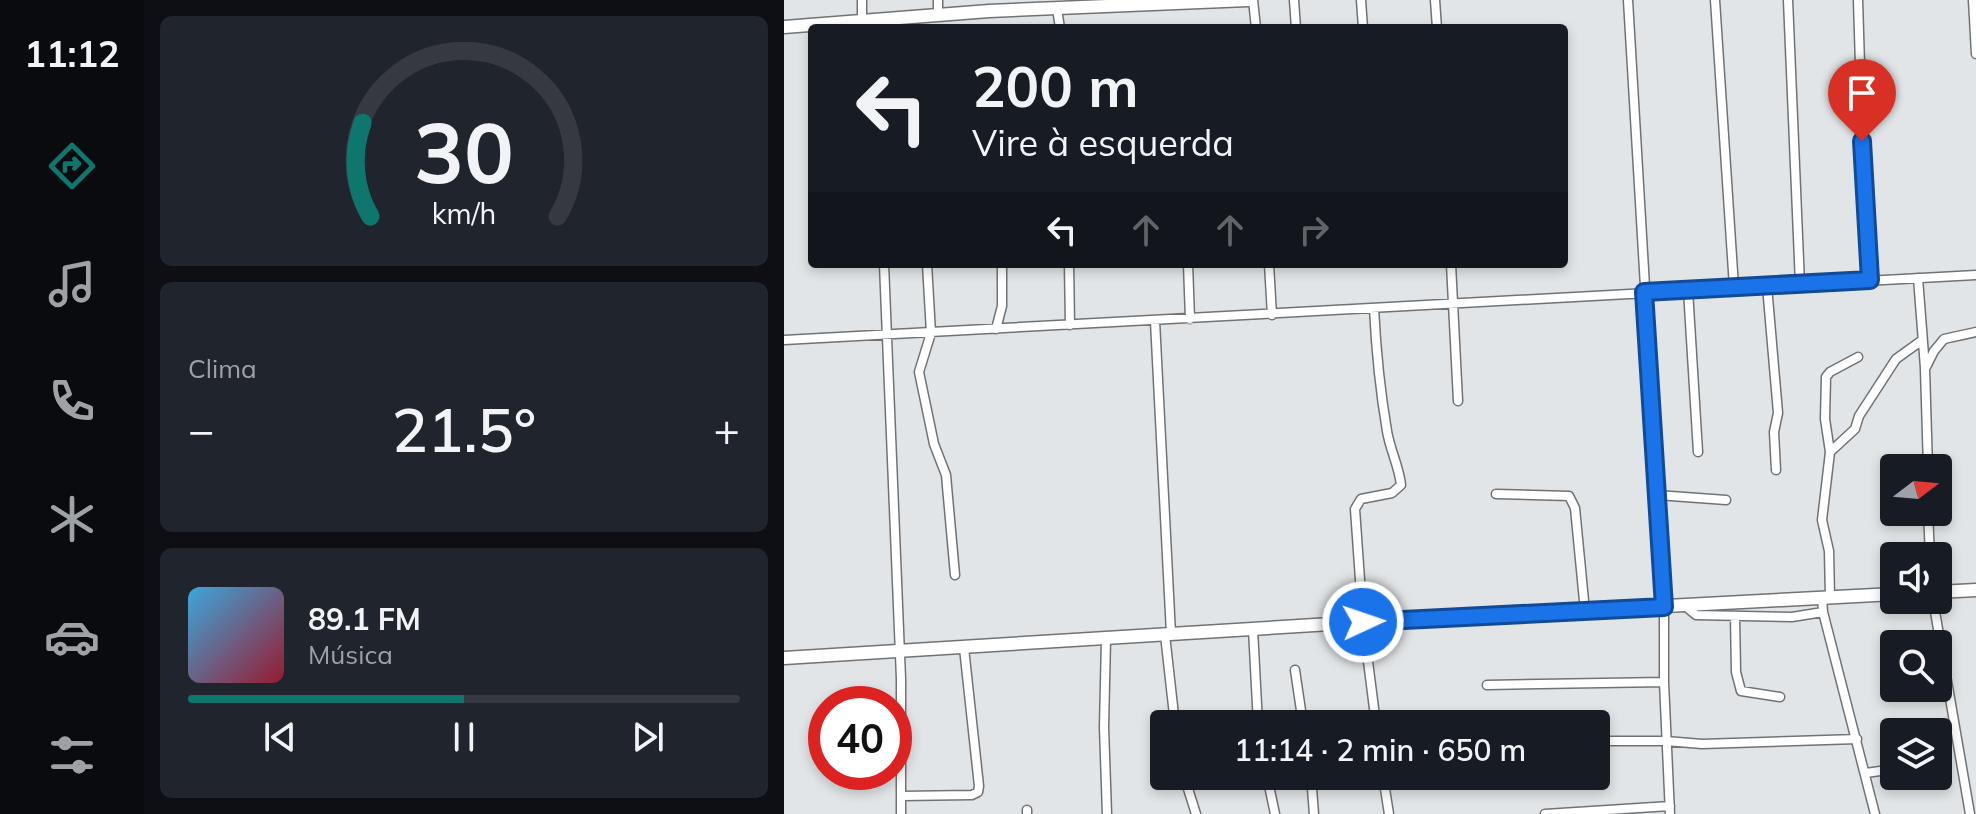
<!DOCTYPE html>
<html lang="pt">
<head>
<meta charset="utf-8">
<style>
	:root { --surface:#171b24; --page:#20242c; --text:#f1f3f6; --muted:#9ea1a6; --line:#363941; --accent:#0f766e }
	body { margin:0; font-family:Mulish,sans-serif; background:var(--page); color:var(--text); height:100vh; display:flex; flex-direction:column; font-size:30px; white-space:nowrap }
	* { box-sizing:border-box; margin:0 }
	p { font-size:26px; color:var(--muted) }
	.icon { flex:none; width:44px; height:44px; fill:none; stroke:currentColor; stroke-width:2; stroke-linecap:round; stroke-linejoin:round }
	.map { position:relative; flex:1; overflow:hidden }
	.sheet { display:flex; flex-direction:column; gap:16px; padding:16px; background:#0d0f14; width:640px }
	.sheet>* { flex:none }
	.hud { position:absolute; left:24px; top:24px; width:760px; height:244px; border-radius:8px; box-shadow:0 4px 12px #0003; background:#171b24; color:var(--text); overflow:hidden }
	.needle { width:52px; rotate:74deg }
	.tools { position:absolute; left:1096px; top:454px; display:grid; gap:16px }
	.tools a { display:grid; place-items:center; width:72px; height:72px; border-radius:8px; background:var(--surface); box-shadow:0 4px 12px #0003; font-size:40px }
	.speed { position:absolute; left:24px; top:686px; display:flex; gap:16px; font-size:40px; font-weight:700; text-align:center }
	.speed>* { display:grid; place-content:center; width:104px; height:104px; border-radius:50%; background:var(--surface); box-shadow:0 4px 12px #0003; line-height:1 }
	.speed .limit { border:12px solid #d22; background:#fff; color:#111 }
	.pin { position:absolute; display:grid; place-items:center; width:68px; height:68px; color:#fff; margin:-82px -34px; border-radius:50% 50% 50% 0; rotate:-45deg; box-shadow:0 0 8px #0007 }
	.pin .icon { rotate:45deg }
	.me { position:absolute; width:88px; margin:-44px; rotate:87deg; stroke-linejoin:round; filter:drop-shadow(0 0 6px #0008) }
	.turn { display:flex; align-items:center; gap:28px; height:168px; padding:0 32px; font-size:36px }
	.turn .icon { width:104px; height:104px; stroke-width:2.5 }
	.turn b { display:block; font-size:56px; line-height:68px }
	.lanes { display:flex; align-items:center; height:76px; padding:0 32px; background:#0003; justify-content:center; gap:40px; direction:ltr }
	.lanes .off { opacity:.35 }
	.big { font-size:60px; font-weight:600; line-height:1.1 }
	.sheet .card { flex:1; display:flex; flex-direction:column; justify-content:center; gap:12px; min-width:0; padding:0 28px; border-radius:12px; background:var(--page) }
	.sheet .dial { align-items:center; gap:0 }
	.dial svg { height:208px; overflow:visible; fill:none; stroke:var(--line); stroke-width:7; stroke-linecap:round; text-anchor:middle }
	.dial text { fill:var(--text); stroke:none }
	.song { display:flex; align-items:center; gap:24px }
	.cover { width:96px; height:96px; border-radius:12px; background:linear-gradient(135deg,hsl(200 70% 55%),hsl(350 70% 35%)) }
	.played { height:8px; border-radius:4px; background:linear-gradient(90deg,var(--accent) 50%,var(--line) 50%) }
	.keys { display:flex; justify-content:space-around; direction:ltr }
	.heat { display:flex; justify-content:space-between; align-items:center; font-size:44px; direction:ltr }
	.trip { position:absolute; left:366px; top:710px; width:460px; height:80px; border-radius:8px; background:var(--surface); box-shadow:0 4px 12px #0003; font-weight:600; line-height:80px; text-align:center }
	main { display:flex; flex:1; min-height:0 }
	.menu { display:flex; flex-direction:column; width:144px; justify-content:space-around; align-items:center; background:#090b0e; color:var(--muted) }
	.menu .icon { width:56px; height:56px }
	.menu .current { color:var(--accent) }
	.menu b { font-size:36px; color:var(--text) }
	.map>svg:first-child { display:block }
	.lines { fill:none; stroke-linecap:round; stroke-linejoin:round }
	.street-casing { stroke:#707375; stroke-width:11 }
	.secondary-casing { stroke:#707375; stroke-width:15 }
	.street { stroke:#fff; stroke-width:8 }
	.secondary { stroke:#fff; stroke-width:12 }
	.route-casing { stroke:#114b97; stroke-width:20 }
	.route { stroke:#1a73e8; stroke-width:14 }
</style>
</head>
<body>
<main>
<nav class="menu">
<b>11:12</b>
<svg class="icon current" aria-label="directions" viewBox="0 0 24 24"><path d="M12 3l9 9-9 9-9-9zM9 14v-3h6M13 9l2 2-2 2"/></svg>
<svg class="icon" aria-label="music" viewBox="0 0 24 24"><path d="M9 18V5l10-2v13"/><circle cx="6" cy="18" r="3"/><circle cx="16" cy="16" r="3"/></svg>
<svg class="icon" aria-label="phone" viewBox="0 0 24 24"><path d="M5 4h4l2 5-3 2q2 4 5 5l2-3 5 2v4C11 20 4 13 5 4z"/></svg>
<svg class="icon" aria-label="climate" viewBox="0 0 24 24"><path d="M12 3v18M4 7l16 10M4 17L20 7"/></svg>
<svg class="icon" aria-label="car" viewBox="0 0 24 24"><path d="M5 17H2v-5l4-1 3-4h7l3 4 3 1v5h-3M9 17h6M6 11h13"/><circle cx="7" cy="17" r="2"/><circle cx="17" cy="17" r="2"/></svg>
<svg class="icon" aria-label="filters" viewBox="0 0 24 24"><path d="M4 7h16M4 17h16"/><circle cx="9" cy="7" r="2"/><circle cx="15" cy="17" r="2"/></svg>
</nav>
<section class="sheet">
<div class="card dial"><svg viewBox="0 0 100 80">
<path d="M14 69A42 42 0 1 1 86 69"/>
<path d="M14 69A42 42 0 0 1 11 33" stroke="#0f766e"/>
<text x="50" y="56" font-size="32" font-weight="700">30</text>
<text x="50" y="72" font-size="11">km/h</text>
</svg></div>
<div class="card"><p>Clima</p>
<div class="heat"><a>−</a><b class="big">21.5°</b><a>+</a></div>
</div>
<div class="card">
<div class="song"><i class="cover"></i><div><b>89.1 FM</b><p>Música</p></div></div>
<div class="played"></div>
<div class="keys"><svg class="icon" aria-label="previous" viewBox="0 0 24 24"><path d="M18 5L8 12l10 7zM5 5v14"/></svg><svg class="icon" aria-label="pause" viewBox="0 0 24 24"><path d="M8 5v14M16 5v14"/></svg><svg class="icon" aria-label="next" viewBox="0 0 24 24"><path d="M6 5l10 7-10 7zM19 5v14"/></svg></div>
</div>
</section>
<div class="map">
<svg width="1192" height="814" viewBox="0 0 1192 814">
	<rect width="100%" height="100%" fill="#e2e5e7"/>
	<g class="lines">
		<defs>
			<path id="street" d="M78,0V22
				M154,0V16
				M469,0L472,28
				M510,0L512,28
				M577,0L579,28
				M651,0L653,28
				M844,0L880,607V682L886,814
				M931,0L950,287
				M1004,0L1016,284
				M1074,0L1080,195L1086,280
				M1189,0L1192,54
				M273,9L276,28
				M100,264L117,679V814
				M143,264L147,333L135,372L150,444L162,475L171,575
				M285,264L286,325
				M404,264L406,319
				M485,264L488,315
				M667,264L674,401
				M1134,278L1141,368
				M983,286L994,413L990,432L992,470
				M904,290L914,452
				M590,308C592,349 596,390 603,431C606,450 615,466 617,485L608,493L577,499L571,509L579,622L592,724
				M371,321L387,634
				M212,329L218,306V264
				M0,340L1192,275
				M1046,452L1041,419L1042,377L1046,372L1074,357
				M1144,468L1141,369L1150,351L1160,339L1192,332
				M712,494L785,496L791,508L801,611
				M873,495L942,500
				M1144,512L1146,556
				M1038,597L1039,612L1091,814
				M1046,597L1045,551L1038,520L1046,452L1071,429L1075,416L1112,359L1137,341
				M1149,600L1186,814
				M901,606L912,615L1008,617L1039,612
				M951,616L952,672L957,691L996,697
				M469,629L474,724
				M381,635L391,724
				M322,639L320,727L323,814
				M511,670L519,724
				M703,685L880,682
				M812,741H882L918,744L1073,739
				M1082,773L1110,769
				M400,776L412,814
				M483,776L491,814
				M527,776L530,814
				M599,776L605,814
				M117,796L188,795L194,792L195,786L180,648
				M243,810V814
				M761,814L886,806"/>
			<path id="secondary" d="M0,27L205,11L464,0
				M1154,592L1192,590
				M0,658L579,622L1110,594"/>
		</defs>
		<use href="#street" class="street-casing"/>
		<use href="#secondary" class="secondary-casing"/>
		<use href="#street" class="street"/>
		<use href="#secondary" class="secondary"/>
	</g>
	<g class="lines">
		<defs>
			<path id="route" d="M579,622L880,607L860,292L1086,280L1078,141"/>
		</defs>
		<use href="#route" class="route-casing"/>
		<use href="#route" class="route"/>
	</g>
</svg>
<div class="tools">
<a><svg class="needle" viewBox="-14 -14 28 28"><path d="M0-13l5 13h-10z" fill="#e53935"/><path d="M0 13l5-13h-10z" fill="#9ea1a6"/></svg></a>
<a><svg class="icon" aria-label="sound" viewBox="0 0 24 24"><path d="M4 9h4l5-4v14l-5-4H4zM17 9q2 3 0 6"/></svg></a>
<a><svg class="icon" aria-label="search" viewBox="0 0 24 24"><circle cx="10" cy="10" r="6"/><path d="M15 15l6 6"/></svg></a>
<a><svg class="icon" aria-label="layers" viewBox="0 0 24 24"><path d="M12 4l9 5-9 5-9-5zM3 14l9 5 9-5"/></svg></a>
</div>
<div class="speed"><div class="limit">40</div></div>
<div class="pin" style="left:1078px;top:141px;background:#d93025"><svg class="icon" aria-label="arrive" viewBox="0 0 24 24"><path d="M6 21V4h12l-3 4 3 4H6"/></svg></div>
<svg class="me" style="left:579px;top:622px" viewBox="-20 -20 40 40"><circle r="17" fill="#1a73e8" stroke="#fff" stroke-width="3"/><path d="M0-11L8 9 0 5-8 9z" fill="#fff"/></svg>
<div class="trip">11:14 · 2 min · 650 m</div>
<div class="hud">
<div class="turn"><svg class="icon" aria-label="left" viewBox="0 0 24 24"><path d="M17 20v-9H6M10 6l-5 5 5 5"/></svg><div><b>200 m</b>Vire à esquerda</div></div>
<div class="lanes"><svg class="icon" aria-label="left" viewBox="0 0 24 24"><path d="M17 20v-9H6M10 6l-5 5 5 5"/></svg><svg class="icon off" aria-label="ahead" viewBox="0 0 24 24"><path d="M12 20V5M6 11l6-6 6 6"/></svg><svg class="icon off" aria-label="ahead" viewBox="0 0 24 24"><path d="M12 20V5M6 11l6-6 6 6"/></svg><svg class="icon off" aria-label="right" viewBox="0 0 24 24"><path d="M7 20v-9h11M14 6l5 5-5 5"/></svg></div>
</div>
</div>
</main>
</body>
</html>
